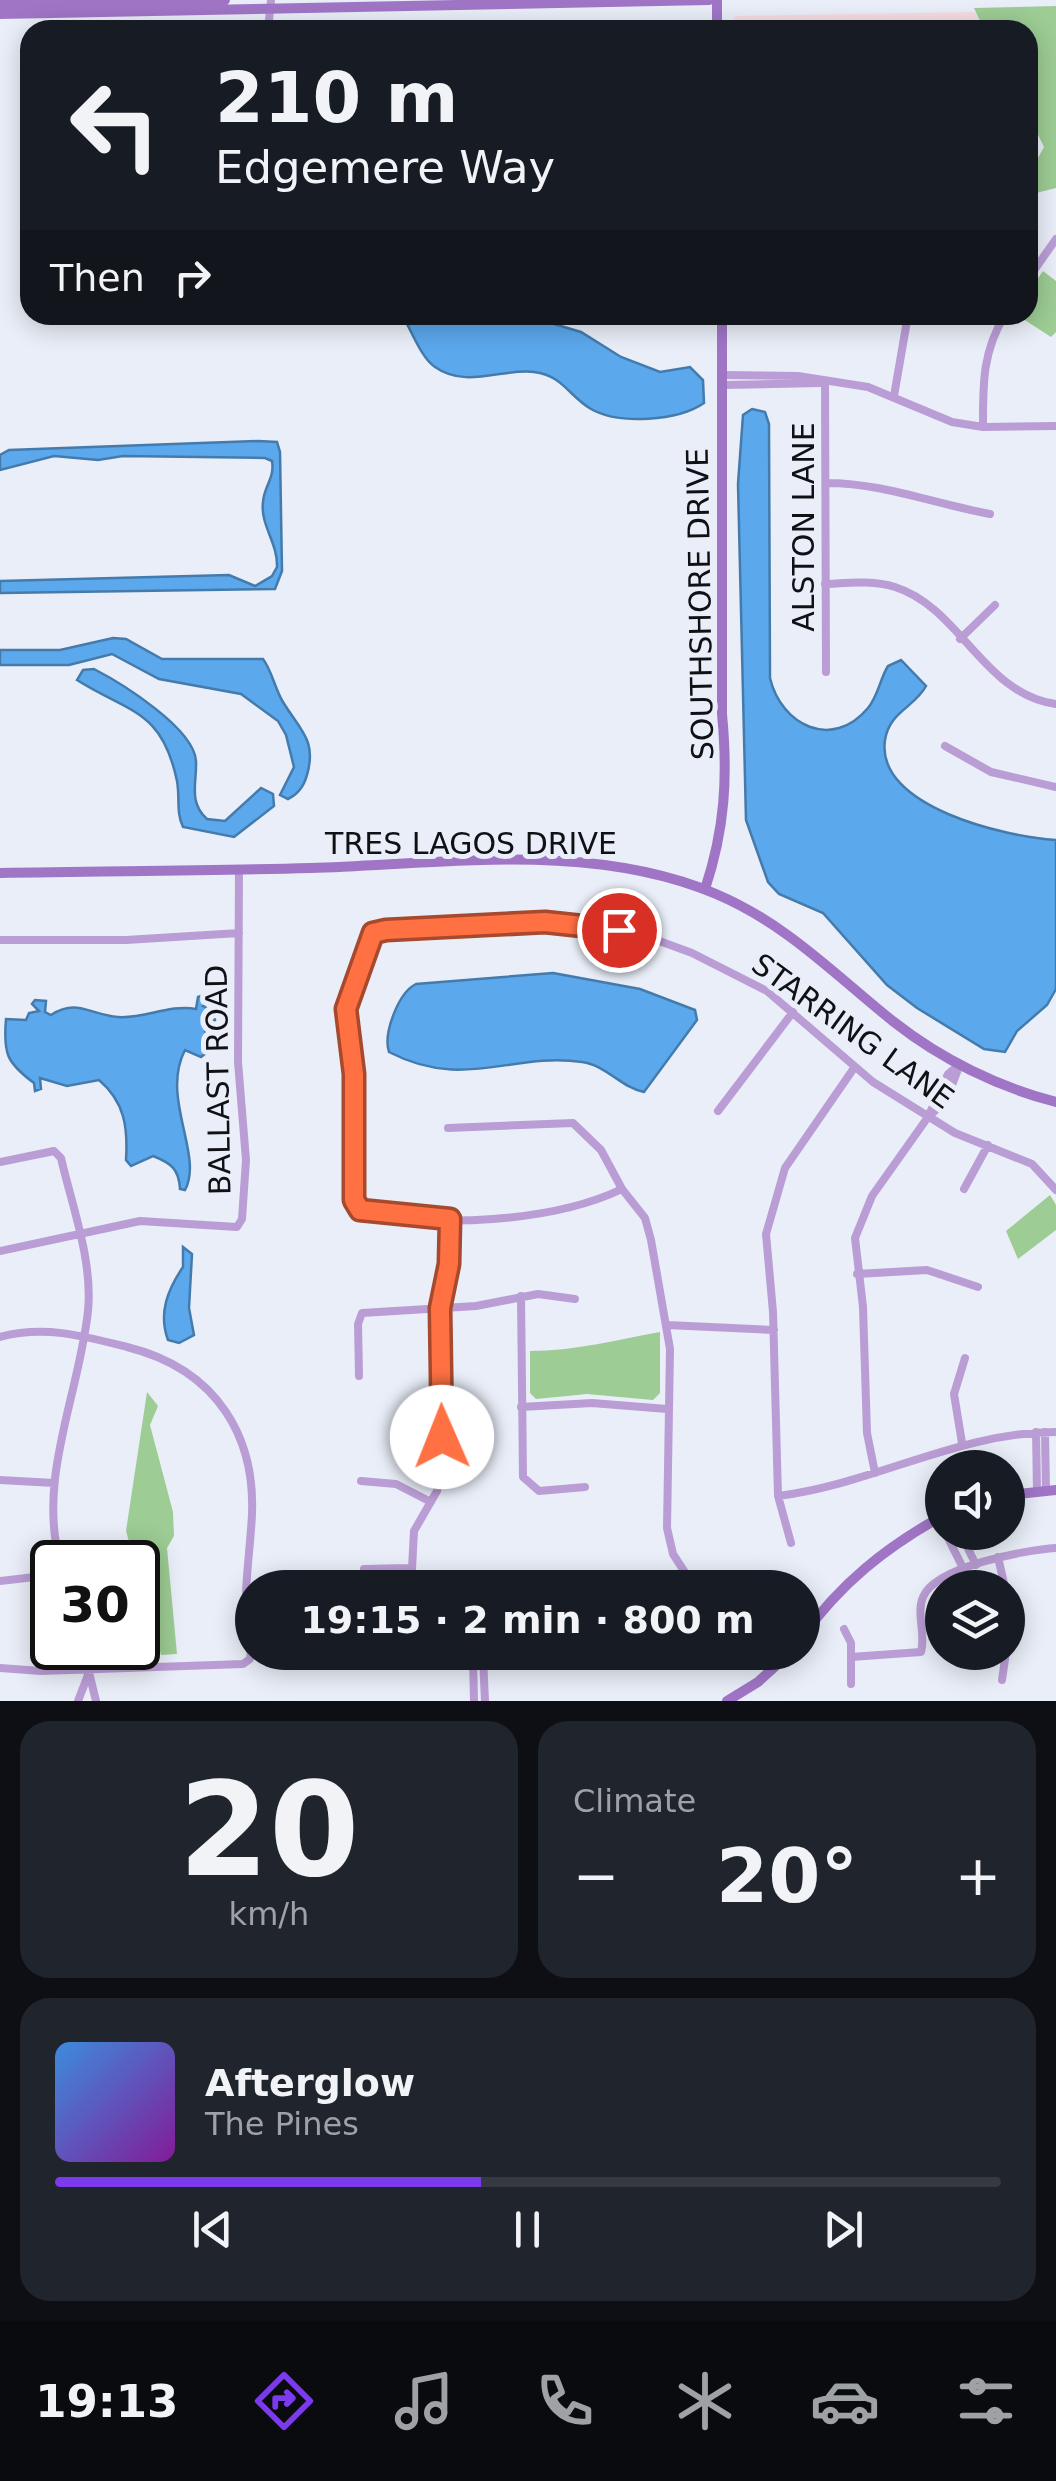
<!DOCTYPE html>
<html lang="en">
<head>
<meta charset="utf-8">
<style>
	:root { --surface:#171b24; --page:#20242c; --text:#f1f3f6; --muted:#9ea1a6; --line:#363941; --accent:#7c3aed }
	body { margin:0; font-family:"DejaVu Sans",sans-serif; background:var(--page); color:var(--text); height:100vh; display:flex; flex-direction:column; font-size:38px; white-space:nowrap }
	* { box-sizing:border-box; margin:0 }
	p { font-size:32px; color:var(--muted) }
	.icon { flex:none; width:55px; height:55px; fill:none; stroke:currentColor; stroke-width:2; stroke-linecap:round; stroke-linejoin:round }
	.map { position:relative; height:1701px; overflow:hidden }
	.drawer { display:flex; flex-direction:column; gap:20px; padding:20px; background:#0d0f14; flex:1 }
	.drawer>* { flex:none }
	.banner { position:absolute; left:20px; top:20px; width:1018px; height:305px; border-radius:30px; box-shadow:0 5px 25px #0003; background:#171b24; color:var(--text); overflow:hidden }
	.controls { position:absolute; left:925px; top:1450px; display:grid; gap:20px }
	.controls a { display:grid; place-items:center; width:100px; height:100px; border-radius:50%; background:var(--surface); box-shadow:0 5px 25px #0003; font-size:50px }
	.speed { position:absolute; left:30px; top:1540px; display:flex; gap:20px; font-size:50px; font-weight:700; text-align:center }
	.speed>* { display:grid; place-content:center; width:130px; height:130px; border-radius:50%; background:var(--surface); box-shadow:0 5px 25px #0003; line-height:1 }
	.speed .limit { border:5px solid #111; border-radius:15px; background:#fff; color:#111 }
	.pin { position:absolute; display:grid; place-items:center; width:85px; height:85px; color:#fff; margin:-42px; border:5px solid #fff; border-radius:50%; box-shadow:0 2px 10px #0007 }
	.me { position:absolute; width:110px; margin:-55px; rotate:359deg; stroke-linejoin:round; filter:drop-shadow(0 0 8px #0008) }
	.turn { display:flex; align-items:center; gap:35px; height:210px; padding:0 30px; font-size:45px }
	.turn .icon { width:130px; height:130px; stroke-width:2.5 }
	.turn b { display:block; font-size:70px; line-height:85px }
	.then { display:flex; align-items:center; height:95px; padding:0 30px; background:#0003; gap:20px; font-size:38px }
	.big { font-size:75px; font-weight:700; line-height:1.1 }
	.drawer .widget { flex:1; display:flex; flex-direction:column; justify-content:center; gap:15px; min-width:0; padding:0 35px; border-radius:30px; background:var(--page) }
	.drawer .dial { align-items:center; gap:0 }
	.dial b { font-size:130px; line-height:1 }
	.song { display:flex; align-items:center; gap:30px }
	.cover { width:120px; height:120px; border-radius:15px; background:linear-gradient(135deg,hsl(210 70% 55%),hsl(290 70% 35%)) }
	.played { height:10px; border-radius:5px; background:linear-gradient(90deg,var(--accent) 45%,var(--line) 45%) }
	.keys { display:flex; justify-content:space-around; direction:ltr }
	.heat { display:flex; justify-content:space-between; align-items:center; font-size:55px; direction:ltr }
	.drawer .tiles { flex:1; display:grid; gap:20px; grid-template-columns:1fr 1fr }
	.widget:last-child { grid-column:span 2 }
	.trip { position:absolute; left:235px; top:1570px; width:585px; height:100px; border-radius:50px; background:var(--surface); box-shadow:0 5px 25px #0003; font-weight:700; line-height:100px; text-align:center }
	.dock { display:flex; height:160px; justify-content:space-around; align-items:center; background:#090b0e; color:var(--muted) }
	.dock .icon { width:70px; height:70px }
	.dock .on { color:var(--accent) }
	.dock b { font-size:45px; color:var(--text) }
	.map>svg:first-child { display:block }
	.education { fill:#f6dce2 }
	.green { fill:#9dcc94 }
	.water { fill:#5ba8ec; stroke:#447bac; stroke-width:2.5 }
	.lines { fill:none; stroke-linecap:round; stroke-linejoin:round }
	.street { stroke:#ba9dd5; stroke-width:8 }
	.secondary { stroke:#a075c6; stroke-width:10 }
	.route-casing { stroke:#a6492c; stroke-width:25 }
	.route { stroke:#ff7043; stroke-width:18 }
	.labels { text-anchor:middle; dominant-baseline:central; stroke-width:10; stroke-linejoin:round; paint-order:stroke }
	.street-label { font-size:30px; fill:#101115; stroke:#e9eef8 }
</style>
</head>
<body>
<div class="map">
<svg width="1056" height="1701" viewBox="0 0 1056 1701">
	<rect width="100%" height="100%" fill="#e9eef8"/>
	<path class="education" d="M975,12L984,30H730L735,16Z"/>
	<path class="green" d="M1056,6V188L1028,195V176L1044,147L1028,114V30H984L974,8Z
		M1043,271L1056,281V332L1051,337L1017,315H1028V293Z
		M1050,1195L1056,1205V1230L1018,1259L1006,1231Z
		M660,1332V1393L653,1400L587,1394L536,1399L530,1393V1351C574,1351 617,1340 660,1332Z
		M147,1392L158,1406L150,1425L173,1512L174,1536L167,1548L177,1654L161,1655L126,1531Z"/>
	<path class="water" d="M402,315H524L581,332L621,357L660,372L690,367L703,380L704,403C678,421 619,425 591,409C570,397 562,375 534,372C502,368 466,389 435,367C421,358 411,329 402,315Z
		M752,409L765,412L769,424L770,678C781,725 832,751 868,708C878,696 880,679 888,666L901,660L926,686C915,707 889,712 885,740C875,807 1006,837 1056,840V989L1047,1005L1017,1031L1005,1052L984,1049L917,1008L887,985L823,913L779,894L768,882L746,820L738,484L743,415Z
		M258,441L277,442L280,452L282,571L275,589L0,593V581L229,575L255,586L272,576L277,567C278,543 260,525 263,502C264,486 275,478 272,461L265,458L123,456L98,460L54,456L0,470V455L9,450Z
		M113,638L126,639L162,659H263C272,671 275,689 283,702C300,730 317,740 307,775C304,786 299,794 288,799L280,795L294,767L286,735L278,721L241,694L159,679L112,654L69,665H0V650H60Z
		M94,669C121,683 194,728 196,761C197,783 188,802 207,819L225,821L261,788L273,794L274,806L234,837L183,827C176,813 180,797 177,781C162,709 129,713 77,680L83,670Z
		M553,973L640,989L695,1010L697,1020L644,1092C622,1088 606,1065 582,1062C511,1052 464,1091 389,1052C383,1034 398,993 416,984Z
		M204,995L208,1001L203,1006L214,1012L215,1020L205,1031L215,1046L201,1057L185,1050C160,1098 204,1155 185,1190L180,1189C179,1169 171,1163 153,1156L131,1166L126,1160C128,1128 125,1102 99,1080L67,1086L40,1078L41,1089L35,1091L34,1083C7,1063 3,1054 6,1019L26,1020L29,1013L39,1011L32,1004L35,1000L46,1001L45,1012L51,1015C77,998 90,1015 118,1017C145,1019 169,1004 196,1009L198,997Z
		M183,1247L192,1254L189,1308L194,1335L179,1343L168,1340C158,1313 168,1289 183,1267Z"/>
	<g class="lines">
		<path class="street" d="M268,30L271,0
			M1028,279L1056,239
			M723,375L798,376L868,387L952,422L983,427L1056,426
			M825,382L826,672
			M723,385L820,383
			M894,396L908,315
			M983,427C983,385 982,352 1005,315
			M826,483C884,483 934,504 990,514
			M825,584C848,583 872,580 895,587C961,608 983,694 1056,704
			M960,639L995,605
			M945,746L991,772L1056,787
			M0,940H126L239,933
			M718,1111L793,1012
			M928,1117L946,1101L960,1064
			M448,1128L573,1123L601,1150L622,1189L645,1218L651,1240L670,1349L667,1528L673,1554L695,1588
			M0,1162L54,1151L61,1158C72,1206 93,1261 88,1311C79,1395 37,1478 60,1562
			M622,1189C553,1222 434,1229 360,1210L354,1200L355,1074L346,1009L373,933L545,921L643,935L692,953L767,991L873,1082L955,1133L1032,1164L1056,1190
			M964,1189L988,1145
			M0,1251L140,1221L237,1227L242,1219L246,1160L238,1062L239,870
			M857,1274L927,1270L978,1287
			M521,1296L523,1477L539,1491L585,1487
			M667,1325L774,1330
			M0,1337C44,1325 84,1336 127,1347C216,1369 260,1437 251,1529C248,1571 241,1609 251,1650L250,1659L243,1664L41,1671L0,1668
			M359,1376L358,1324L362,1313L476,1306L538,1294L575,1299
			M521,1407L592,1403L667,1409
			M1036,1432L1037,1491
			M1045,1432L1046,1491
			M962,1443L954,1394L965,1358
			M875,1473L867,1433L863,1307L855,1238L872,1196L928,1117L948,1074L960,1064
			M0,1480L54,1483
			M361,1481L396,1484L431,1502
			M778,1496C874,1484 958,1432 1056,1432
			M945,1532L964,1570
			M960,1532L976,1565
			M791,1543L778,1496L773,1312L766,1234L785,1168L854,1068
			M998,1557L1005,1588
			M364,1569L410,1568
			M496,1574H585L595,1579L600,1588
			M0,1581L52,1575
			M411,1588L414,1531L437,1491L443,1457L441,1308L449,1263L450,1219
			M844,1629L851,1643V1684
			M83,1648L96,1701
			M483,1657L485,1701
			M851,1657L921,1652C926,1635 916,1613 923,1597C936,1566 1026,1550 1056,1548
			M473,1658L474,1701
			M361,1660L501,1658L530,1652
			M1002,1680L1006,1652
			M78,1701L88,1675"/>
		<path class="secondary" d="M717,0V30
			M0,4L225,0
			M0,14L709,0
			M0,873C104,871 207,871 311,868C443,864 592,841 716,894C787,924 835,975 894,1022C941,1059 998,1087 1056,1102
			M705,889C725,829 728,777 722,714V315
			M1008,1495L1056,1490
			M802,1637C841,1583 885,1548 942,1516
			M727,1701L758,1682L791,1652"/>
	</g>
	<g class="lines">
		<defs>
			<path id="route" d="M442,1437L440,1308L449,1264L450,1219L360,1210L354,1200V1074L346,1009L373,933L386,930L545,922L619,930"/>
		</defs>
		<use href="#route" class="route-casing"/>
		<use href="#route" class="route"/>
	</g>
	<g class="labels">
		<g class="street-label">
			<text transform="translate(803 527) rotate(-90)">ALSTON LANE</text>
			<text transform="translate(700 604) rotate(-91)">SOUTHSHORE DRIVE</text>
			<text x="471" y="843">TRES LAGOS DRIVE</text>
			<text transform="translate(853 1031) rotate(36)">STARRING LANE</text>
			<text transform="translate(218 1080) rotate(-91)">BALLAST ROAD</text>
		</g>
	</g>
</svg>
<div class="controls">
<a><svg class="icon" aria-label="sound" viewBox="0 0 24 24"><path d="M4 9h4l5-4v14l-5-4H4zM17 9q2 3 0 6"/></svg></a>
<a><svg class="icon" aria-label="layers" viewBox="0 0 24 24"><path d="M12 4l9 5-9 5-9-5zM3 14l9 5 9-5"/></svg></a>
</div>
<div class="speed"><div class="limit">30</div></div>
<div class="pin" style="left:619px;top:930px;background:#d93025"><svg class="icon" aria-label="arrive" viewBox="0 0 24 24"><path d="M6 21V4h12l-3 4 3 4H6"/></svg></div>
<svg class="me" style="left:442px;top:1437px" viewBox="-20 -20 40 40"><circle r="19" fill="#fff"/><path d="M0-13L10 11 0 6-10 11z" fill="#ff7043"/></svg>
<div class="trip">19:15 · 2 min · 800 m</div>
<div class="banner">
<div class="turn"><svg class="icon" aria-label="left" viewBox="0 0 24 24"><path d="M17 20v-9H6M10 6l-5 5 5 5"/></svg><div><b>210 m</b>Edgemere Way</div></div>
<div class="then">Then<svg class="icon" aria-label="right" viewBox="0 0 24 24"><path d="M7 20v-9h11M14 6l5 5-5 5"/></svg></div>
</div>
</div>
<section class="drawer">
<div class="tiles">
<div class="widget dial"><b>20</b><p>km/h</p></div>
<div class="widget"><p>Climate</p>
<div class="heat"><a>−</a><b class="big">20°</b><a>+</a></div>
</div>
<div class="widget">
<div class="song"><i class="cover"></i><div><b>Afterglow</b><p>The Pines</p></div></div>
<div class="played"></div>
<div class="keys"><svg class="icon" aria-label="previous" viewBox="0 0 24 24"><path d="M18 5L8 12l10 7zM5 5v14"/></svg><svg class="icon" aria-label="pause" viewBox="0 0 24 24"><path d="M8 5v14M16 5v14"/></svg><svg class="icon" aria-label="next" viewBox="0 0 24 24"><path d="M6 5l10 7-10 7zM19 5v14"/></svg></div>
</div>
</div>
</section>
<nav class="dock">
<b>19:13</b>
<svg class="icon on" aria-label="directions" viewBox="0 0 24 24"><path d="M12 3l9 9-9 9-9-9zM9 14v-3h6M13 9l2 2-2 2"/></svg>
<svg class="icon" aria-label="music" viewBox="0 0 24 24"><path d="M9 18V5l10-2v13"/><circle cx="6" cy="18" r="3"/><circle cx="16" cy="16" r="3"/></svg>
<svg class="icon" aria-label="phone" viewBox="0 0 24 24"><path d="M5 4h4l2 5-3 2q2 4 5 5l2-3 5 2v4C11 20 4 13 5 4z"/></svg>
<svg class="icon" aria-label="climate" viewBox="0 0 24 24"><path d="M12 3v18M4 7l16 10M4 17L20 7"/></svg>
<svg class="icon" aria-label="car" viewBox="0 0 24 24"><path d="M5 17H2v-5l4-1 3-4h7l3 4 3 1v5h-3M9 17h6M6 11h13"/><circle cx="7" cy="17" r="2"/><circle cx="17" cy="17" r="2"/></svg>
<svg class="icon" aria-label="filters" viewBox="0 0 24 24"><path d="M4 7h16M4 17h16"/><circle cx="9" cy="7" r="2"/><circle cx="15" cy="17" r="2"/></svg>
</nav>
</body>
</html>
